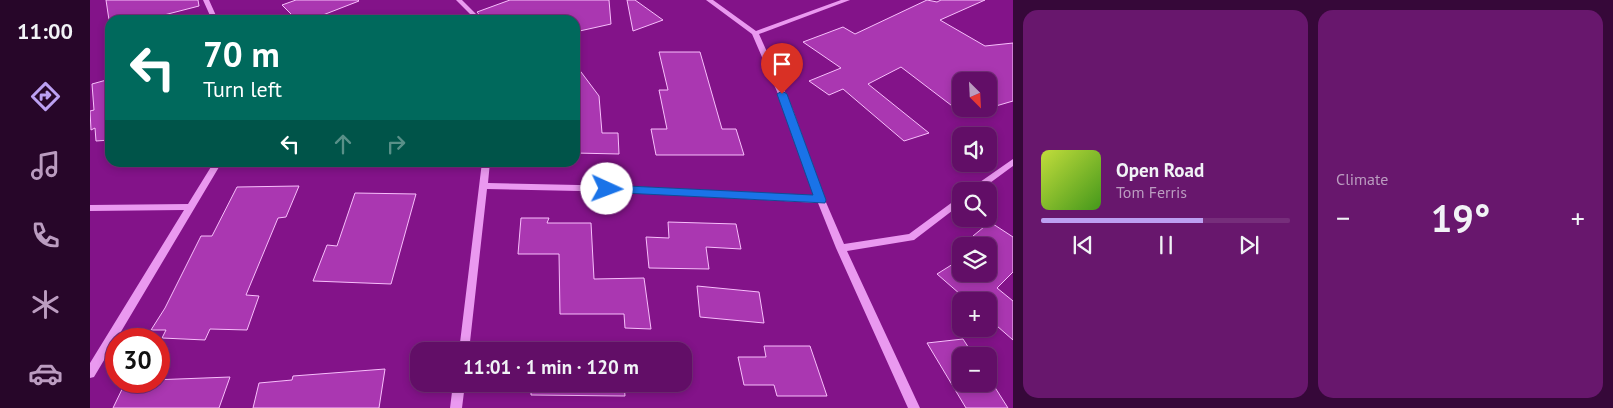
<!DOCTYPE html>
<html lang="en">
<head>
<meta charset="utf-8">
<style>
	:root { --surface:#620e67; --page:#68176d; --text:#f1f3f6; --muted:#bb9cc0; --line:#762e7b; --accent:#bca0f2 }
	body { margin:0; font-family:"PT Sans",sans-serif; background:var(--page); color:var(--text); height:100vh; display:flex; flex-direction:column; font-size:19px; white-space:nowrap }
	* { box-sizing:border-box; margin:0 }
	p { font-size:16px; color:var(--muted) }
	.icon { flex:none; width:28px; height:28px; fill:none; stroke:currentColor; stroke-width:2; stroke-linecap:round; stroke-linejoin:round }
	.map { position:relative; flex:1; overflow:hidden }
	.sheet { display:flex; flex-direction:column; gap:10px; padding:10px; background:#360839; width:600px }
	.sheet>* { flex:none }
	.banner { position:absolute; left:15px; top:15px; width:475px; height:152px; border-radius:15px; box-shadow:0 2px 8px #0003,0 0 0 1px var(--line); background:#00695c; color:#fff; overflow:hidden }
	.needle { width:32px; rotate:156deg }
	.tools { position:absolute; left:862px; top:72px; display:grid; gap:10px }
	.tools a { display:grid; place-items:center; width:45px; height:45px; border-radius:10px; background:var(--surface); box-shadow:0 2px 8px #0003,0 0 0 1px var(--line); font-size:25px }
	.speed { position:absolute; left:15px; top:328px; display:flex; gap:10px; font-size:25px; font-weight:700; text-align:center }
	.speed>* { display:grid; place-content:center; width:65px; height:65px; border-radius:50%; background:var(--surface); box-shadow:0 2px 8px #0003,0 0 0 1px var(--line); line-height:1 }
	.speed .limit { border:8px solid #d22; background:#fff; color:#111 }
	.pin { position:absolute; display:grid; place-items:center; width:42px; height:42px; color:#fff; margin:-51px -21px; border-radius:50% 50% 50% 0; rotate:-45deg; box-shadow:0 0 5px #0007 }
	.pin .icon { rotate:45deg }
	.me { position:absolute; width:55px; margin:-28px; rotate:92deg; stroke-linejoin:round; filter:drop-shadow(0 0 4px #0008) }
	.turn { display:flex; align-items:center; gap:18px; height:105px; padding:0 15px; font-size:22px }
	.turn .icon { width:65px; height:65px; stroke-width:2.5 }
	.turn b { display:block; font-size:35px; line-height:42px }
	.lanes { display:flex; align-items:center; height:48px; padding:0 15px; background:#0003; justify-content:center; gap:25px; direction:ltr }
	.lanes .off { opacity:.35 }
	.big { font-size:38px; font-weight:700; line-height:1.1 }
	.sheet .tile { flex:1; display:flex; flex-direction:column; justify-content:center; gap:8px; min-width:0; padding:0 18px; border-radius:15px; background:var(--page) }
	.song { display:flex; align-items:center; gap:15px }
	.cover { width:60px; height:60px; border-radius:8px; background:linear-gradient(135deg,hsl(70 70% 55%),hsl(100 70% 35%)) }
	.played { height:5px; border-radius:2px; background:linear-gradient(90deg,var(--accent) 65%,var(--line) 65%) }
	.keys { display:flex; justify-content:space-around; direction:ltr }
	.heat { display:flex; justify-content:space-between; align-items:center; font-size:28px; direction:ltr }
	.sheet .tiles { flex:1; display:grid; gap:10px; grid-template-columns:repeat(2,1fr) }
	.trip { position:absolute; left:320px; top:342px; width:282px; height:50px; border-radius:15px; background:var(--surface); box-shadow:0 2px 8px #0003,0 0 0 1px var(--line); font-weight:700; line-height:50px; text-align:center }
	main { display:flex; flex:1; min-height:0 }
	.tab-bar { display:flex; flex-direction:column; width:90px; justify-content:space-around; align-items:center; background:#270629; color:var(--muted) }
	.tab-bar .icon { width:35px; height:35px }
	.tab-bar .selected { color:var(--accent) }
	.tab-bar b { font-size:22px; color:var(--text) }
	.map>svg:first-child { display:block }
	.building { fill:#aa37b1; stroke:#f8bffc }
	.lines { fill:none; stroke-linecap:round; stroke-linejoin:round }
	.minor { fill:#ea99f0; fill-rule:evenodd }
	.route { fill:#1a73e8; stroke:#114b97 }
</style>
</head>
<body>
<main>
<nav class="tab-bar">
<b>11:00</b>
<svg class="icon selected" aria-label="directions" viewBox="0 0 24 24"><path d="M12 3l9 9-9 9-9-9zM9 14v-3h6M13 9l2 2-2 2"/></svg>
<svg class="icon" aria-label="music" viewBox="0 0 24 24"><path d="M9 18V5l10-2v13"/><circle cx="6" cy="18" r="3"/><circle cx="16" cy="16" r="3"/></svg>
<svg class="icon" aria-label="phone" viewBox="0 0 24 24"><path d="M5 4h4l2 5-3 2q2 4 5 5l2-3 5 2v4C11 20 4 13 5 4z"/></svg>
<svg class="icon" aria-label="climate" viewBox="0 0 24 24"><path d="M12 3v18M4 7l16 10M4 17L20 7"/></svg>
<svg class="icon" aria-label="car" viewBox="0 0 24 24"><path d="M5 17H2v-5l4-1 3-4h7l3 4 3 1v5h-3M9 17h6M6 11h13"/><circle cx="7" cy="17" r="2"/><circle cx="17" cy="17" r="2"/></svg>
</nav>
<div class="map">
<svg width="923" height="408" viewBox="0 0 923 408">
	<rect width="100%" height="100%" fill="#831389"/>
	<path class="building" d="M16,0H108L109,6L74,15L75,20H19Z
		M206,0H268L269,1L220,20H207L192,5Z
		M420,0H519L521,24L485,32V20H394L387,12Z
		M537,0H545L573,20L543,31Z
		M837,0L847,2L851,0H895L850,20L895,46L923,43V101L899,108V81H871V109H896L874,115L811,67L778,84L839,133L814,141L753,89L739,95L719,81L751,68L713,42L753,27L765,34Z
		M569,52H610L632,129H646L654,155H566L561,129H577L569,90H578Z
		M485,64L509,96L512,133H528L529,154L485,153Z
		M20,79V140L6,141L5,128L1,130L0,111L4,110L2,84Z
		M209,186L196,217L188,218L156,295L169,296L157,330L120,329L115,340L72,338L76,330H61L75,308L111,236H122L147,187Z
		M265,193L326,194L301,284L223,281L237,245L247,246Z
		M431,218H459L457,223H501L504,279L554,278L561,329L535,328L534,314H470L469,254H428Z
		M578,222L646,224L651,249L616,247L619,269L559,268L556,237L579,238Z
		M900,222L923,237V272L907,288L923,301V340L899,319V301H878L847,274L871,259V274H899V246H892L895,244L883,236Z
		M607,286L669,292L674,323L610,317Z
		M873,339L884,356H871V384H899V378L918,408H876L837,343Z
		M674,346H720L737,396H687L684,385H654L648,357H676Z
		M295,369L289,408H163L169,383L202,380L203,376Z
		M140,377L129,408H23L36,381Z
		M441,384H534L535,396L441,395Z"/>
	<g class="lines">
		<path class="minor" d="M113,0H119L128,20H122Z
			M366,0H372L392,20H386Z
			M616,0H623L666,31L751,0H760L669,34L703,110L735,200L754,244L819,234L868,198L871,197V204L824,240L757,251L830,408H818L746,248L728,203L535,192L397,189L379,351H369L392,162H400L398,183L535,186L725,196L695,110L662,34Z
			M923,159V166L889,191H879L880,189Z
			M124,162H132L4,377L0,378V363L94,210L0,211V205L98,204Z
			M363,384H375L372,408H360Z"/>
	</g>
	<path class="route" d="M692,91L697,94L736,200L735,203L513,192L511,189L517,185L723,195L687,94Z"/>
</svg>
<div class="tools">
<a><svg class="needle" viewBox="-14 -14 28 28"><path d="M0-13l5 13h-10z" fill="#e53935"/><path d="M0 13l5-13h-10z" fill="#bb9cc0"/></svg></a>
<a><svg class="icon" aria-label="sound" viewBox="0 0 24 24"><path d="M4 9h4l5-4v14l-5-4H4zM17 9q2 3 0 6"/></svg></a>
<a><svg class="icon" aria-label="search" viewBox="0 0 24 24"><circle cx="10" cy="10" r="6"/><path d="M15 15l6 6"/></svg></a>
<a><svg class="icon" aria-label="layers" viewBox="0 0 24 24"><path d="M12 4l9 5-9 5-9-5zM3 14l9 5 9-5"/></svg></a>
<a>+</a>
<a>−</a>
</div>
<div class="speed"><div class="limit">30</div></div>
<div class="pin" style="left:692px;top:94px;background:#d93025"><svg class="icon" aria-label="arrive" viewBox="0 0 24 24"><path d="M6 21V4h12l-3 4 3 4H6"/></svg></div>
<svg class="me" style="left:517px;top:189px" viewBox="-20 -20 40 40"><circle r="19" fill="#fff"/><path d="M0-13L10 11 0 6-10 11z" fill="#1a73e8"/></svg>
<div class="trip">11:01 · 1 min · 120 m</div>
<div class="banner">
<div class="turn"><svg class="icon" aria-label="left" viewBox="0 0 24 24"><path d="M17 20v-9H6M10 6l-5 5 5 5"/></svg><div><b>70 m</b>Turn left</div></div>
<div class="lanes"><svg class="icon" aria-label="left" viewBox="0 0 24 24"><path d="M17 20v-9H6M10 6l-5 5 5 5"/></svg><svg class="icon off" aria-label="ahead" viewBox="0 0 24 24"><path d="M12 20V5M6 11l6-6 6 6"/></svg><svg class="icon off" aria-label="right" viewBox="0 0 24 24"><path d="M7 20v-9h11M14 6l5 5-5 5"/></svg></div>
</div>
</div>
<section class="sheet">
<div class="tiles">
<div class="tile">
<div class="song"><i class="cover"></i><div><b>Open Road</b><p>Tom Ferris</p></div></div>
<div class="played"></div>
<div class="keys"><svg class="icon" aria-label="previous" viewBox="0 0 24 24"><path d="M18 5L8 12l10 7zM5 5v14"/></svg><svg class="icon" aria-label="pause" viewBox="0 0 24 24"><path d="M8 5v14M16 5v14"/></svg><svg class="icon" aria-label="next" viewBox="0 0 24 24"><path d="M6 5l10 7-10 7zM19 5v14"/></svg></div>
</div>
<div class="tile"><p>Climate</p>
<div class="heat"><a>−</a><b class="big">19°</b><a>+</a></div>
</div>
</div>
</section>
</main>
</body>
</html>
